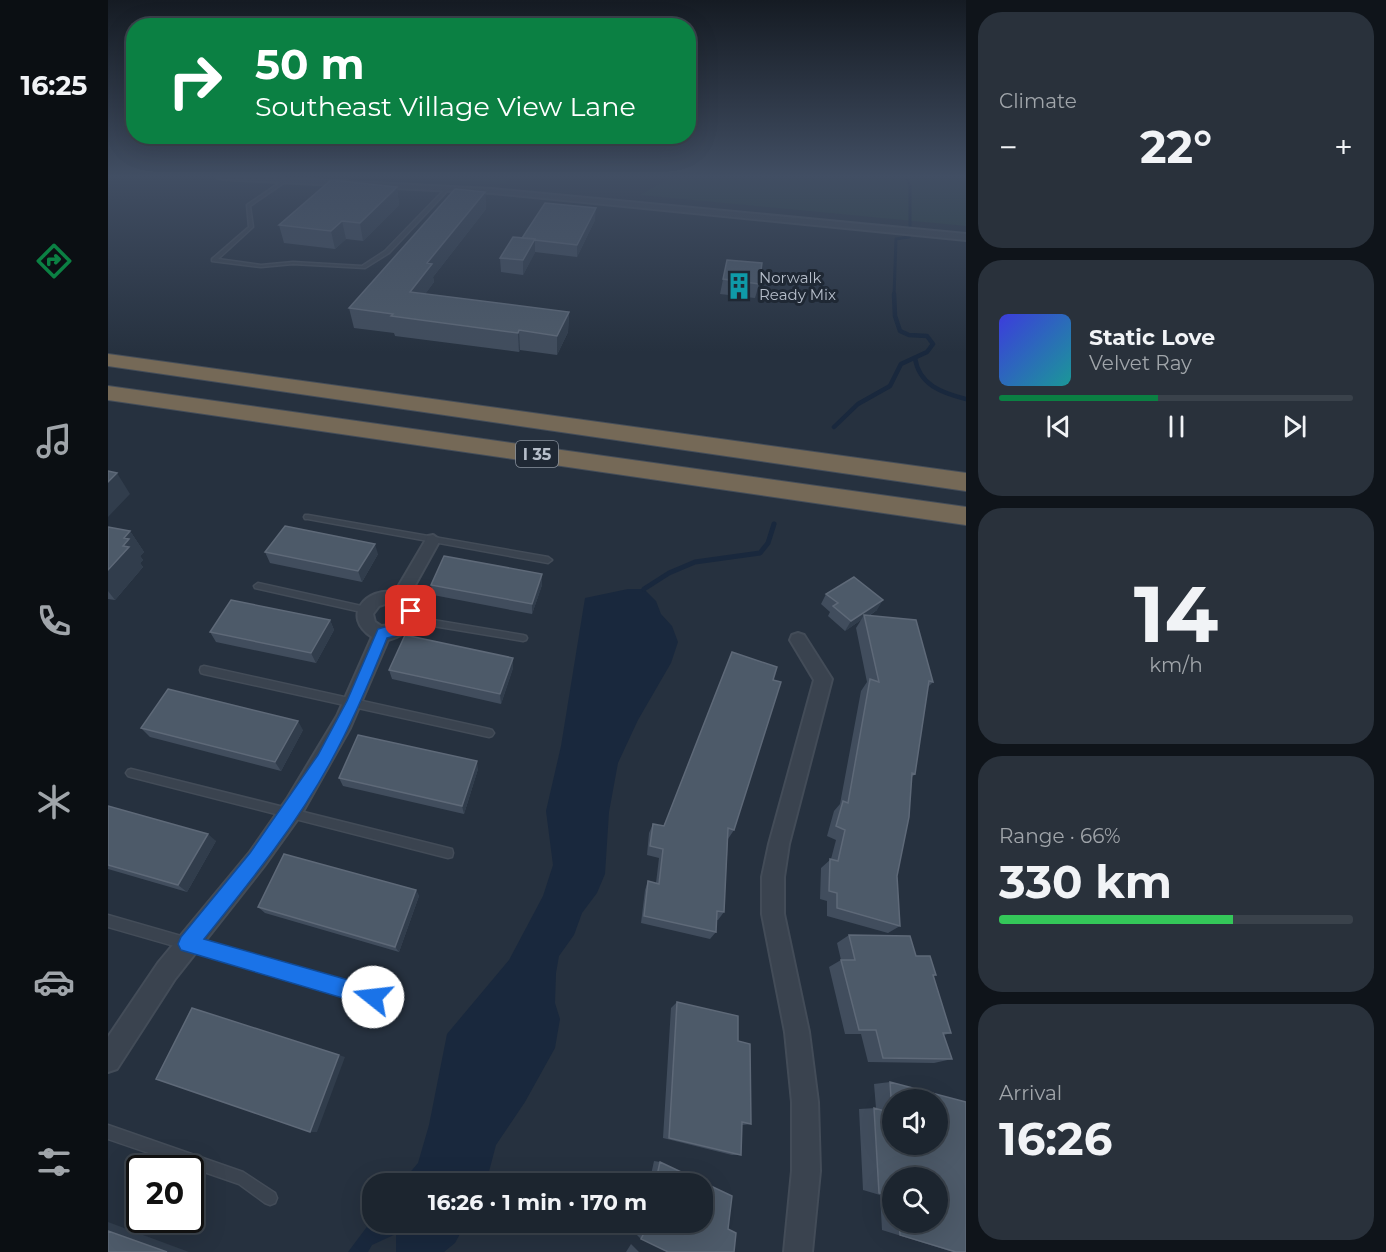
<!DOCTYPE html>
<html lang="en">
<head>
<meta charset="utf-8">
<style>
	:root { --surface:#1c252f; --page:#29313b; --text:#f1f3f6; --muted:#a0a5aa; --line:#3a424b; --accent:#0b8043 }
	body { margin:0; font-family:Montserrat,sans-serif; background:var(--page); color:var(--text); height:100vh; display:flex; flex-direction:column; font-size:22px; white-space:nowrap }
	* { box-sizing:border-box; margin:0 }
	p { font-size:20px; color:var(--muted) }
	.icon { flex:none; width:33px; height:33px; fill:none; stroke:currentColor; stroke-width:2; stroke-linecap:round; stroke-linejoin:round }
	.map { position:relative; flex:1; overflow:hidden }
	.sheet { display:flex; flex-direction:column; gap:12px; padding:12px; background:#0f141a; width:420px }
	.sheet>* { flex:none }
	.hud { position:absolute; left:18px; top:18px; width:570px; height:126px; border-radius:24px; box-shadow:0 6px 24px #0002,0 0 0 2px var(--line); background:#0b8043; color:#fff; overflow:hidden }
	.buttons { position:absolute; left:774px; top:1089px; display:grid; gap:12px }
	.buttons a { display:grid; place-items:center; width:66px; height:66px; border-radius:50%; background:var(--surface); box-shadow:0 6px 24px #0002,0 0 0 2px var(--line); font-size:30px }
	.speed { position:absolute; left:18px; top:1155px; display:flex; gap:12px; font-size:30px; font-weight:700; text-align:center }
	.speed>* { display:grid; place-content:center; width:78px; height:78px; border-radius:50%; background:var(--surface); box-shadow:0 6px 24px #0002,0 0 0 2px var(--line); line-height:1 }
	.speed .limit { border:3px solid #111; border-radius:9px; background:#fff; color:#111 }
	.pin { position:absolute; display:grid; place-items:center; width:51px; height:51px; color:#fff; margin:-26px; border-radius:12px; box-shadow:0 3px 9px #0006 }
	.me { position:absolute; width:66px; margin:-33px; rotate:286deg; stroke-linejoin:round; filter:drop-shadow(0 0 4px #0008) }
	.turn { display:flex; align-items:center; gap:21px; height:126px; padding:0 30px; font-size:27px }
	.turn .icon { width:78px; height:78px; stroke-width:2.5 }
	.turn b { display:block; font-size:42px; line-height:51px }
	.big { font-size:45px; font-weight:700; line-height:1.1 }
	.sheet .tile { flex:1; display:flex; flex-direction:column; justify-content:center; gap:9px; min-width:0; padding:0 21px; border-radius:24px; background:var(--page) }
	.sheet .dial { align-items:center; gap:0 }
	.dial b { font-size:78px; line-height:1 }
	.song { display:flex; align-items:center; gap:18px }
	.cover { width:72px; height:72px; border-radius:9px; background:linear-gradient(135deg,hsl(240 70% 55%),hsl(180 70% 35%)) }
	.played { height:6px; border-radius:3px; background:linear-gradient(90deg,var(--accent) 45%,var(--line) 45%) }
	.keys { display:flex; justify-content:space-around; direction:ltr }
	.heat { display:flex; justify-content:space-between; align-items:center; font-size:33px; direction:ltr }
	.charge { height:9px; border-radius:4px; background:linear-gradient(90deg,#34c759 66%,var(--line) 0) }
	.trip { position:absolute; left:254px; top:1173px; width:351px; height:60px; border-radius:24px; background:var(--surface); box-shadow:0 6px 24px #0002,0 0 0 2px var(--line); font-weight:700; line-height:60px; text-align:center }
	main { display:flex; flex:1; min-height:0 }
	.dock { display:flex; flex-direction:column; width:108px; justify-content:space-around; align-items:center; background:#0b0f13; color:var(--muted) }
	.dock .icon { width:42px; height:42px }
	.dock .active { color:var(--accent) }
	.dock b { font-size:27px; color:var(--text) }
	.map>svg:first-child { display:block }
	.green { fill:#283d40 }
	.water { fill:#19283d }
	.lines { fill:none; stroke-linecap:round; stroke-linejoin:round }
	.stream-far2 { stroke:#19283d; stroke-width:3 }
	.stream-far1 { stroke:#19283d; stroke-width:4.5 }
	.stream { stroke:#19283d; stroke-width:5 }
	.lane-casing { stroke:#434c58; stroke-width:3 }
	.street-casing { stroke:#434c58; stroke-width:4 }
	.highway-casing { stroke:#454e5a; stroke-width:2 }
	.lane { fill:#3a434f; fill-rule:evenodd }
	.street { fill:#3a434f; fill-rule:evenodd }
	.highway { fill:#756957; fill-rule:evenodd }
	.wall { fill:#414d5d; fill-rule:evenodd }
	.shaded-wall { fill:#313d4c }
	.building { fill:#4d5a69; stroke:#5e6978; stroke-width:1.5; fill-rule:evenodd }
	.route { fill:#1a73e8; stroke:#114b97; stroke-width:1.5 }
	.labels { text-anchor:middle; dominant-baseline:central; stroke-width:6; stroke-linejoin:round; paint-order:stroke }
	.far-poi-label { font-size:15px; fill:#b6beca; stroke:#1f2834; text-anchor:start }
	.shield { fill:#1f2834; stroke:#89919d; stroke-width:1.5 }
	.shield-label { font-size:16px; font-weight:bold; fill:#b6beca }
</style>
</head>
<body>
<main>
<nav class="dock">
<b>16:25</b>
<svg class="icon active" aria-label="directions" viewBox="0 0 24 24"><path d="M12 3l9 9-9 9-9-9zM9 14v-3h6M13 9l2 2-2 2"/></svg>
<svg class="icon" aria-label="music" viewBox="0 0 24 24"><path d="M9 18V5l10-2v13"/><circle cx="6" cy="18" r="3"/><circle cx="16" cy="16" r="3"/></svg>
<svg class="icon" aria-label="phone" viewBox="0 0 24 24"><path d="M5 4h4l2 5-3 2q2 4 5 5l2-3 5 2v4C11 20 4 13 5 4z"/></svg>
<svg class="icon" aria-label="climate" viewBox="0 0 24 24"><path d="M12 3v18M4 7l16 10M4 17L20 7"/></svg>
<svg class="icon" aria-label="car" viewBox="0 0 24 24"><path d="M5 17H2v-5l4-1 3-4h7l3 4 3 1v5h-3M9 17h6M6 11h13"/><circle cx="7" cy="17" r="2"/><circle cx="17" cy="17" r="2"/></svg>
<svg class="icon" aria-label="filters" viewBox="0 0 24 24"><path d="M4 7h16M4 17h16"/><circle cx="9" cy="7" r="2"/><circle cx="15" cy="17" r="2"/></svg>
</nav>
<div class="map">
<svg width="858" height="1252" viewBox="0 0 858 1252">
	<rect width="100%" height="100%" fill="#26313f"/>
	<path class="green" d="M295,177H402L398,183Z
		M560,177H858V226L532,195L559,180Z"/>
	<path class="water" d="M520,589H536L548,601L553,614L564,626L570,642L563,663L530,720L510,763L501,812L497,874L489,893L474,913L466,935L451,956L448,973L447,1003L452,1019L447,1048L417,1102L388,1145L378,1183H293L310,1163L321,1125L339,1034L401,960L435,896L445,865L438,811L453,746L477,598Z
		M264,1220V1222L358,1223L347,1243L336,1252H288V1234L264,1245L260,1252H240Z"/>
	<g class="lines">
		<path class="stream-far2" d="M797,177L802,185V226
			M786,296L788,239L801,237"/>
		<path class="stream-far1" d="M807,358C811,385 834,393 858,399
			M726,427L750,404L782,386L793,364L819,352L825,344L819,336L801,335L792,331L787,316L786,294"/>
		<path class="stream" d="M536,589L561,573L587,562L652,553L660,543L666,524"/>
		<defs>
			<path id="lane" d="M177,179L180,180L142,206L145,227L110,259L153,265L185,262L254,266L277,251L339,187L342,188L281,253L257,268L185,264L153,267L104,261V259L141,227L139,205Z
				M197,515H200L440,557L444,560L440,563L200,519H197L196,517Z
				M150,583L258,607L262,610L258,613L147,588L146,586Z
				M301,616L415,635L418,636L419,638L418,640L415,641L301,622L298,621L297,619L298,617Z
				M96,666L381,729L384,730L386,733L384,736L381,737L96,674L93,673L92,670L93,667Z
				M23,769L340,848L344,849L345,853L344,857L340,858L23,777L20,776L18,773L20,770Z
				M0,915L265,991L269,993L271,997L269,1001L265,1003L0,927Z
				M0,1125L135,1172L167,1193L169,1198L167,1203L162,1205L157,1203L131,1184L0,1139Z"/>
			<path id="street" d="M109,177H149L384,189L858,234V240L384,193L113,179Z
				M325,535L332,540L301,596C322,615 300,635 280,640L242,728L194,813L156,866L67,979L9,1069L0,1072V1037L50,963L142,852L179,799L229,716L264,637C232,616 259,587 287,592L320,536ZM280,603L290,605L294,608V614L285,625L273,626L267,622L265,614L271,606Z
				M690,633L696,635L724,679L681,844L676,877V914L701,1032L710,1102L712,1171L704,1252H676L684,1171V1102L677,1032L654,914V877L661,844L706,680L682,640L684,635Z"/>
			<path id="highway" d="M0,354L858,473V491L0,366Z
				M0,386L858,507V525L0,400Z"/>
		</defs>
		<use href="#lane" class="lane-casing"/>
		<use href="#street" class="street-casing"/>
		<use href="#highway" class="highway-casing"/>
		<use href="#lane" class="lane"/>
		<use href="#street" class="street"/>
		<use href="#highway" class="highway"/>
	</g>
	<path class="wall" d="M289,187L291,205L255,241L238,239L227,249L176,243L171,225Z
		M377,192L378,209L325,277L326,282L317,294L461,312L460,332L449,355L412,350L411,352L287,336L286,333L246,328L241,308Z
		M487,220L469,257L427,252L415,275L393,272L392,258L414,238Z
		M619,260L651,284L647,298L612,294Z
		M0,527L22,531L36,552L32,556L35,560L32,563L35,567L7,600L0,599Z
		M157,552L270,554L254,582L162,563Z
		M434,574V585L424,614L325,595L323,585Z
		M718,594L769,610L761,616L825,682L819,688L807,774L804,777L789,876L792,926L780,933L719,916V901L712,899L713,868L723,859L728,840L719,836L726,811L732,804L753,691L759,682L748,628L753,620L737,631L720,616L722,612L713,604Z
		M222,620L226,630L208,663L108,642L102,632Z
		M624,652L626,830L620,839L616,912L610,920H608V932L602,939L533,923L537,890L540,881L548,883L551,858L539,855L541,833L545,824L556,826Z
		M405,668L393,704L284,679L281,670Z
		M33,728L195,730L173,771L42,737Z
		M370,769L356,814L235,786L231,778Z
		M0,806L108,841L79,892L0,869Z
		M308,890L311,896L291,952L157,913L150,907Z
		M741,935L808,956L828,975L825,976L843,1033L836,1035L844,1059L826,1063L760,1062L753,1034H737L721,967L733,960L729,943Z
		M569,1002L630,1041L643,1124L634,1125L633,1155H624L555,1138L563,1008Z
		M782,1082L858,1252H845L774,1230L772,1195L755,1190L751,1109L768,1108L766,1084ZM784,1178L830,1222H784Z
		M546,1161L552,1162L624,1196L620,1229L628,1233L626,1252H560L533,1239L528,1234L533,1222H594V1184H541Z
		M523,1244L531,1252H518Z"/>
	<path class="shaded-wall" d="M289,187L291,205L255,241L252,223Z
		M377,192L378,209L325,277L326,282L305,311L302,292L319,263Z
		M488,208L487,220L469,257V245Z
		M234,221L238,239L227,249L223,231Z
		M427,239V253L415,275V260Z
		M461,312L460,332L449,355V336Z
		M411,330L412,350L411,352L410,333Z
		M9,473L22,494L0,517V477Z
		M22,531L36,552L32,556L35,560L32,563L35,567L7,600L0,591V570L15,546L16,538Z
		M267,544L270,554L254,582L250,571Z
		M434,574V585L424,614V604Z
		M775,600L769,610L757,618L756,615L753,620L737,631L743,621Z
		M222,620L226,630L208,663L203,653Z
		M405,658V668L393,704L392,694Z
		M190,721L195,730L173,771L167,762Z
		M369,761L370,769L356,814L354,806Z
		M100,834L108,841L79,892L70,885Z
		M308,890L311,896L291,952L287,947Z
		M231,1055L237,1057L209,1132H202Z
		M0,1222L81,1252H59L0,1231Z"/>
	<path class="building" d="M223,180L289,187L252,223L234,221L223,231L171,225Z
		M347,189L377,192L319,263L324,264L302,292L461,312L449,336L411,330L410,333L283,316L285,314L241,308Z
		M437,203L488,208L469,245L427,240V239L414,238Z
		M405,237L427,239L415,260L392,258Z
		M619,260L654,263L651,284L615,279Z
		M0,471L9,473L0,482Z
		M177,526L267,544L250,571L157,552Z
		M0,527L22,531L16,538L21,539L15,546L21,547L0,570Z
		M336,556L434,574L424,604L323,585Z
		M746,577L775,600L743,621L725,606L730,603L718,594Z
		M123,600L222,620L203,653L102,632Z
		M756,615L808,620L825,682L821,681L807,774L804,773L801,817L789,876L792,926L729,908V893L721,891L722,859L730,861L737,830L728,826L735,801L740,803L762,679L771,682Z
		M297,635L405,658L392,694L281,670Z
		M624,652L669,667L665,680L673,682L626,830L620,828L616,912L609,911L608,932L536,916L540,881L551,884L555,849L542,846L545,824L556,826Z
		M60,689L190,721L167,762L33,728Z
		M250,735L369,761L354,806L231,778Z
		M0,806L100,834L70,885L0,865Z
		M176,854L308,890L287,947L150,907Z
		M741,935L802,936L808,956H822L828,975H825L843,1033H835L844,1059L775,1058L768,1030H751L733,960H747Z
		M569,1002L630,1016V1041L642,1044L643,1124L634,1122L633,1155L561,1138Z
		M84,1008L231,1055L202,1132L48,1079Z
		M782,1082L858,1102V1252H848L792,1235L791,1222H830V1178H784V1196L771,1193L766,1108L784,1113ZM784,1100H830V1144H784Z
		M552,1162L624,1196L620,1229L628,1233L626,1252H560L533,1239L538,1229L539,1222H594V1184H547Z
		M0,1231L59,1252H0Z"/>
	<linearGradient id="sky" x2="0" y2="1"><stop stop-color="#151b23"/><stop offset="0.5" stop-color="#414e63"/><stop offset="1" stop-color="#414e63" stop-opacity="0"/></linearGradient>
	<rect width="858" height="352" fill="url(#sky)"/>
	<path class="route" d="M303,605L310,611C306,627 296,635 279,638C262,681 244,723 222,763C187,827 141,883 96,939L265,987L272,990L275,997L272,1004L265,1007L73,950L70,944L73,937L142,853L210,755L239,701L270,629L290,623L298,607Z"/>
	<defs>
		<symbol id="building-bare" viewBox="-9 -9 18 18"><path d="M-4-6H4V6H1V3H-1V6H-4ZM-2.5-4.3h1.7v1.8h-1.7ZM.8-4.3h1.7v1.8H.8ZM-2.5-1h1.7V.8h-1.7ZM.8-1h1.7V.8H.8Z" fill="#0f9aa8" stroke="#1f2834" stroke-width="2.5" paint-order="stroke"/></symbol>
	</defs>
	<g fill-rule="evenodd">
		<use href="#building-bare" x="612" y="267" width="38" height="38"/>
	</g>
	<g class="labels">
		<g class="far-poi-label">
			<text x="651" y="277">Norwalk<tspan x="651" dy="17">Ready Mix</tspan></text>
		</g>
		<rect class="shield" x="408" y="441" width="42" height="26" rx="4.5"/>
		<g class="shield-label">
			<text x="429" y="454">I 35</text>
		</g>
	</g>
</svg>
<div class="buttons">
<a><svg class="icon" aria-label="sound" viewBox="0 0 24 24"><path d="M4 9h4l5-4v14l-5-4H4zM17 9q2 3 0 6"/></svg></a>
<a><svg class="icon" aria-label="search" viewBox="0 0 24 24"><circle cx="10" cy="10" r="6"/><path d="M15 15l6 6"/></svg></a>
</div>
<div class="speed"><div class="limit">20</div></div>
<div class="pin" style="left:303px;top:611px;background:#d93025"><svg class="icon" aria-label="arrive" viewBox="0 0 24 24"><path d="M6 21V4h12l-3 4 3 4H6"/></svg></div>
<svg class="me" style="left:265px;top:997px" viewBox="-20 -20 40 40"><circle r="19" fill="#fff"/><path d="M0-13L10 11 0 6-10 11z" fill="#1a73e8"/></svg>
<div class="trip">16:26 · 1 min · 170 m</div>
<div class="hud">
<div class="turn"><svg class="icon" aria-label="right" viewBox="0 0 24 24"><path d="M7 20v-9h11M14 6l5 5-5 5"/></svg><div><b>50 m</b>Southeast Village View Lane</div></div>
</div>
</div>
<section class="sheet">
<div class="tile"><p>Climate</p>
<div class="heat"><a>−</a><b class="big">22°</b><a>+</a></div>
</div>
<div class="tile">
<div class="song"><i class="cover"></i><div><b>Static Love</b><p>Velvet Ray</p></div></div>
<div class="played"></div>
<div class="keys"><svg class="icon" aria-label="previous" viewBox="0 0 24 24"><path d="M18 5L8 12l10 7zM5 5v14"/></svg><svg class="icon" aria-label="pause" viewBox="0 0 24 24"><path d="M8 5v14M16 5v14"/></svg><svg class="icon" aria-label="next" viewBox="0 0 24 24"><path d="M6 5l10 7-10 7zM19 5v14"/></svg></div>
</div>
<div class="tile dial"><b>14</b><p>km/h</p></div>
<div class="tile"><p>Range · 66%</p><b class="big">330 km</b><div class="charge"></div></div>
<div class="tile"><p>Arrival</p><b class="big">16:26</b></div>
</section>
</main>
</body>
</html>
